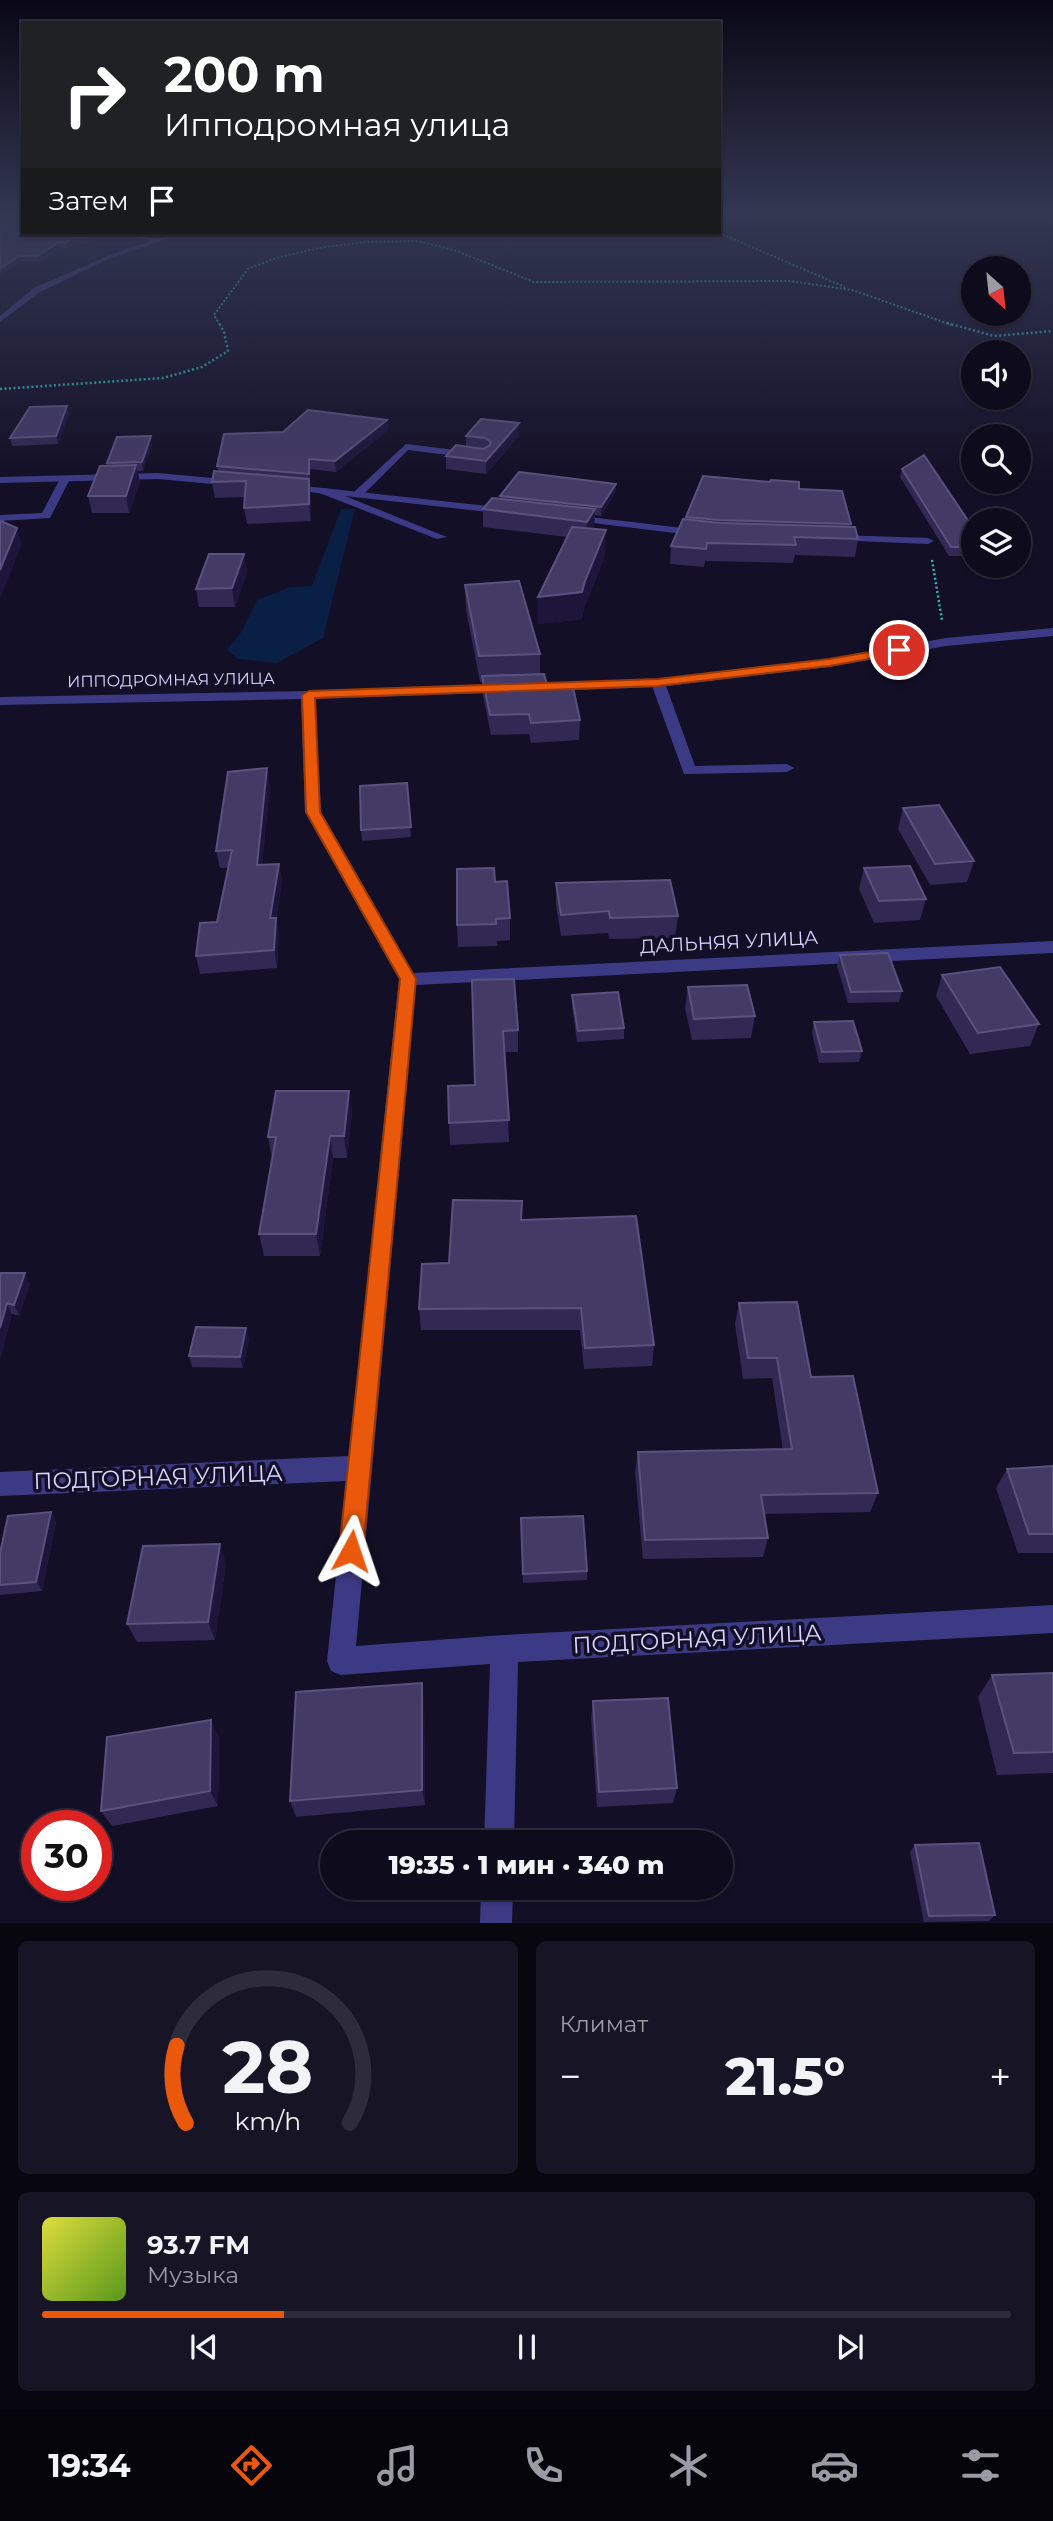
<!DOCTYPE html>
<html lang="ru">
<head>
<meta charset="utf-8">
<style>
	:root { --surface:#0e0b1c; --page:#171425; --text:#f1f3f6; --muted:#9b9ba3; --line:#2e2b3b; --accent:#ea580c }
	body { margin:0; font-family:Montserrat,sans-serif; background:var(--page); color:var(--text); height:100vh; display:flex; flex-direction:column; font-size:26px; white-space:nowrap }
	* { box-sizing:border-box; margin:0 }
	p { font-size:23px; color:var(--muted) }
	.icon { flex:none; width:38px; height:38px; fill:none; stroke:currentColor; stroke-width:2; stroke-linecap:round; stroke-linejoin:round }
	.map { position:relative; height:1923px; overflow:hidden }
	.side { display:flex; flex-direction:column; gap:18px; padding:18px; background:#08060f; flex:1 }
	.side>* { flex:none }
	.hud { position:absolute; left:21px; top:21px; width:700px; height:214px; border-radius:0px; box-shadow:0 2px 5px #0004,0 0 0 2px var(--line); background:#202124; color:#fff; overflow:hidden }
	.needle { width:46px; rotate:153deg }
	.buttons { position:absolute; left:961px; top:256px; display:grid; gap:14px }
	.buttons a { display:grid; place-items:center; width:70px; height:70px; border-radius:50%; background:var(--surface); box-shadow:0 2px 5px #0004,0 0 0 2px var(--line); font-size:35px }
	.speed { position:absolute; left:21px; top:1810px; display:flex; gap:14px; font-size:35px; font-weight:700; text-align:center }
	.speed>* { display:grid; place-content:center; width:91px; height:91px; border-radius:50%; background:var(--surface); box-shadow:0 2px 5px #0004,0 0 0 2px var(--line); line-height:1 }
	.speed .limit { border:10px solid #d22; background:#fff; color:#111 }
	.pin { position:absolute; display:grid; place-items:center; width:60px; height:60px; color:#fff; margin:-30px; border:4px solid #fff; border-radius:50%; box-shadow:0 2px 7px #0007 }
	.me { position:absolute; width:77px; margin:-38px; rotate:5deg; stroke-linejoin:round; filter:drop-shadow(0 0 5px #0008) }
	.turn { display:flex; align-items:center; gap:24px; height:147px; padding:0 28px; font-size:32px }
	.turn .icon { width:91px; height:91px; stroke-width:2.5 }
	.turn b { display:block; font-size:49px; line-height:60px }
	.then { display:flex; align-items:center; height:66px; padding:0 28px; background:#0003; gap:14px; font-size:26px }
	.big { font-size:52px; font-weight:800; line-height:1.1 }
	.side .tile { flex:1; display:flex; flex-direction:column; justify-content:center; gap:10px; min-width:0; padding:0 24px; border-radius:10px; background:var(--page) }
	.side .dial { align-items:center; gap:0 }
	.dial svg { height:182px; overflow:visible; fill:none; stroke:var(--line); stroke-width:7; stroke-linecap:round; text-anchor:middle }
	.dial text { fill:var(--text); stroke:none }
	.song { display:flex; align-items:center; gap:21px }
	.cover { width:84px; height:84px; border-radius:10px; background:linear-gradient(135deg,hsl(60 70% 55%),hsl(90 70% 35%)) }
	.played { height:7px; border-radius:4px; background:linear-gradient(90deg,var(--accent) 25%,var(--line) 25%) }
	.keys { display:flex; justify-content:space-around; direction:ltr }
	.heat { display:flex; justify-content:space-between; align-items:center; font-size:38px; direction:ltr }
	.side .tiles { flex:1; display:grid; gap:18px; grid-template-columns:1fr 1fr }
	.tile:last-child { grid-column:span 2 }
	.trip { position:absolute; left:320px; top:1830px; width:413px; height:70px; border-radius:35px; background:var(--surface); box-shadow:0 2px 5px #0004,0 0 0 2px var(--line); font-weight:800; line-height:70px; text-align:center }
	.tab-bar { display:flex; height:112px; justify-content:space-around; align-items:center; background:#06040b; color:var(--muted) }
	.tab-bar .icon { width:49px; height:49px }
	.tab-bar .on { color:var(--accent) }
	.tab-bar b { font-size:32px; color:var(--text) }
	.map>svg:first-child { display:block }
	.water { fill:#0a1f44 }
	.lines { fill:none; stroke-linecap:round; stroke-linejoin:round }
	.path-far1 { stroke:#2fb8b0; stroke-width:2; stroke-dasharray:2 2; stroke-linecap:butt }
	.path { stroke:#2fb8b0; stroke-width:2.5; stroke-dasharray:2 2.5; stroke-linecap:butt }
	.lane { fill:#3d3a85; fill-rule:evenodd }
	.street { fill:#3d3a85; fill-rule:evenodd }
	.wall { fill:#312854 }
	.shaded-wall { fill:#1d163a }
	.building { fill:#433a66; stroke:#5a527e; stroke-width:2 }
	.route { fill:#ea580c; stroke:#983908; stroke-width:2 }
	.labels { text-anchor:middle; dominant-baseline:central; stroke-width:7; stroke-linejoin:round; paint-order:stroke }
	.far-street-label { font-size:16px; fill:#d9d4ff; stroke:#130f26 }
	.street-label { font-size:19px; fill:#d9d4ff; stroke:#130f26 }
	.near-street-label { font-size:23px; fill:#d9d4ff; stroke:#130f26 }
</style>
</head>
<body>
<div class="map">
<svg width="1053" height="1923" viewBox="0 0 1053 1923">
	<rect width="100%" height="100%" fill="#130f26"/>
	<path class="water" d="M341,509H355L323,638L277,663L238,659L227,650L242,631L257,600L290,587L312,586Z"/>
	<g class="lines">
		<path class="path-far1" d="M719,233L845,287
			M220,325L214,315L248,269L276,258L319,248L365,242L418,241L457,251L534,282L789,281L852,290L952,325"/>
		<path class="path" d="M947,323L994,336L1053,331
			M0,389L163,378L202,367L228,351L224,332L219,323
			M932,560L942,620"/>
		<path class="lane" d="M116,233H128L161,240L158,242Z
			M406,444L472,452L477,455L472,458L408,450L362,496H354V492Z
			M61,477L70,479L50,518L0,521V515L42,513Z
			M317,488H325L447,537L437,539L317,492Z
			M658,679L665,683L695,766L787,764L794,768L787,772L684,774L651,683Z"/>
		<path class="street" d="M175,233H184L111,258L40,292L0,322V316L34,288L107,256Z
			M158,473L234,480L239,483L234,486L158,479L0,483V477Z
			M286,484L506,508L511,511L506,514L282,489L281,487Z
			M572,515L700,530L706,533L700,536L568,520L567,518Z
			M837,535L928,538L934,541L928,544L833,540V536Z
			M1053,628V636L946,646L829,667L658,687L315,699L321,812L413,973L1053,941V953L416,985L356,1646L504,1635L1053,1605V1633L518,1662L514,1843H484L490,1664L341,1675L331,1671L327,1661L346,1481L0,1496V1472L349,1456L399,979L305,812L301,699L0,705V697L308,691L658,679L829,659L946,638Z
			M481,1888H513L512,1923H480Z"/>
	</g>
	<path class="wall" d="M0,215L101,233L88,243H74L67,248H60L39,262H21Z
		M69,414L58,444L12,446L10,438Z
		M387,420L388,430L336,472L310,469V484H309L311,521L247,524L244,508L245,497L215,498L212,482L218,471L217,466L283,432Z
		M519,423V436L486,474L446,469V456L466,447V436Z
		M152,444L143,471H137L140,482L129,513H92L88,496L107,466V463Z
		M902,469L973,528V556H949L900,477Z
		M616,484L615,493L601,516L595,515L594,527L593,529L605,556L584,608L582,619L538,624L567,537L483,527V509L500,499V496Z
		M799,489L851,524L850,527L858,539L855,557L795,555L793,563L705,561L704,567L670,564L671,546L686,519V517Z
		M244,554L247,572L235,607H199L196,589Z
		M465,585L540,654V674L548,688L580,720L579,740L531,743L529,734L491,735L483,696L482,682H480L466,610Z
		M407,783L411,837L362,841L361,830Z
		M270,785L262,864H279L282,881L276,919L279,935L277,968L200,974L196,956L217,922L228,868H220L216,851Z
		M903,808L974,861L967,882L930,885L898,829Z
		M864,868L926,899L920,920L874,923L859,889Z
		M495,882L510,918V940L497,941V946L458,947L457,925Z
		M556,883L678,916L675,938L609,939L608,933L561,936L556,905Z
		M840,955L902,991L899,1002L848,1003L837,966Z
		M942,975L1039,1024L1030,1046L970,1054L936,996Z
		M472,980L518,1030V1052H505L509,1142L450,1145L449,1123L475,1085Z
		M688,987L755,1016L751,1038L692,1040L685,1008Z
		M572,995L624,1028V1039L577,1042L572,1006Z
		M814,1022L862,1051L859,1062L819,1063L812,1033Z
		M352,1112L347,1158H333L320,1256H264L259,1234L272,1159L268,1137Z
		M522,1220L654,1345L652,1366L584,1369L580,1330H421L419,1309L449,1263Z
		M0,1273L30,1284L19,1316L12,1314L0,1359Z
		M739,1303L811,1377L878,1493L870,1512L765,1514L768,1538L763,1557L643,1559L635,1472L638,1452L783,1450L772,1378L743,1379L735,1324Z
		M246,1328L249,1339L243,1368L192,1367L189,1356Z
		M1053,1466V1553H1018L996,1488L1007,1469Z
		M51,1512L56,1522L42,1591L0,1595V1553Z
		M521,1518L587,1571V1580L523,1583Z
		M226,1563L215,1640L137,1642L127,1624Z
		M1053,1673V1773L997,1775L978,1697L992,1675Z
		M424,1700L425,1805L296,1817L290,1801Z
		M593,1701L677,1788L673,1803L597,1807L591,1718Z
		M219,1737L218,1806L112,1826L101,1811Z
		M915,1845L995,1915L989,1921L924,1922L910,1852Z"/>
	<path class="shaded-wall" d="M92,233H101L88,243L86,237Z
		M73,237L74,243L67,248L66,242Z
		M59,242L60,248L39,262L38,256Z
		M19,256L21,262L0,276V269Z
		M67,406L69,414L58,444L56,436Z
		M387,420L388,430L336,472L335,461Z
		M519,423V436L486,474V461Z
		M151,436L152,444L143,471L142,462Z
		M136,465L140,482L129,513L126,496Z
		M309,479L311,495V521L309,504Z
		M616,484L615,493L601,516V507Z
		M595,509L594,527L586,540L587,522Z
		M17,528L22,544L0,599V570Z
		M606,530L605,556L584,608L582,619L538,624V597L585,581Z
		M244,554L247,572L235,607L232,588Z
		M267,768L270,785L260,882L257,865Z
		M279,864L282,881L276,919L279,935L277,968L270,918Z
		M349,1091L352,1112L347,1158L344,1136Z
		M330,1136L333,1158L320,1256L316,1234Z
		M25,1273L30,1284L19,1316L14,1305Z
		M7,1303L12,1314L0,1359V1328Z
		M246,1328L249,1339L243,1368L240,1357Z
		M51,1512L56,1522L42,1591L36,1582Z
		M220,1544L226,1563L215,1640L208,1622Z
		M422,1683L424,1700L425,1805L422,1790Z
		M211,1720L219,1737L218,1806L210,1791Z"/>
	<path class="building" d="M0,215H23V233H92L86,237H73L66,242H59L38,256H19L0,269Z
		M67,406L56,436L10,438L30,407Z
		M308,410L387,420L335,461L309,459V474L217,466L224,434L283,432Z
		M481,419L519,423L486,461L446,456L456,445L483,449L490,445L491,442L485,438L466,436Z
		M151,436L142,462L107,463L117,437Z
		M924,455L973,528V547H951L902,469Z
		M136,465L126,496H88L100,466Z
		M214,471L309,479V504L244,508L246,481L212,482Z
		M519,472L616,484L601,507L500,496Z
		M703,476L770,482L771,480L799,482V489L842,491L851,524L719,520L686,517Z
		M492,498L595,509L587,522L483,509Z
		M683,519L720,523L855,527L858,539L794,537L796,545L707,543L706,549L671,546Z
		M1,521L17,528L0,570V523Z
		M572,527L606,530L585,581L582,592L538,597Z
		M209,554H244L232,588L196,589Z
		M519,581L540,654L479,656L465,585Z
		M544,674L548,688L573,687L580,720L531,723L529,714L490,715L482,676Z
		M267,768L257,865L279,864L270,918H276L274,950L196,956L200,923L217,922L232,850L216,851L228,772Z
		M407,783L411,827L361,830L360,786Z
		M939,805L974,861L935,864L903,808Z
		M910,866L926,899L879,901L864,868Z
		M494,868L495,882L507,881L510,918L496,919V924L457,925V869Z
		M670,880L678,916L610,918L609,911L561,915L556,883Z
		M888,953L902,991L851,992L840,955Z
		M1000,967L1039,1024L978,1033L942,975Z
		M514,979L518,1030L503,1031L509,1120L449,1123L448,1086L475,1085L472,980Z
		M747,985L755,1016L694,1019L688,987Z
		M618,992L624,1028L578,1031L572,995Z
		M853,1021L862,1051L822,1052L814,1022Z
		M276,1091H349L344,1136H330L316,1234H259L276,1137H268Z
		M453,1200L522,1201L521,1220L636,1216L654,1345L585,1348L581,1308L419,1309L422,1264L449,1263Z
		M0,1273H25L14,1305L7,1303L0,1328Z
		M797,1302L811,1377L853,1376L878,1493L761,1495L768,1538L645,1540L638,1452L792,1449L777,1358H748L739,1303Z
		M196,1327L246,1328L240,1357L189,1356Z
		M1053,1466V1534H1029L1007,1469Z
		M51,1512L36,1582L0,1585V1553L8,1516Z
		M583,1516L587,1571L523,1574L521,1518Z
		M220,1544L208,1622L127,1624L143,1546Z
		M1053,1673V1752L1014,1753L992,1675Z
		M422,1683V1790L290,1801L296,1692Z
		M668,1698L677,1788L599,1792L593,1701Z
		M211,1720L210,1791L101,1811L107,1737Z
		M979,1843L995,1915L929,1916L915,1845Z"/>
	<linearGradient id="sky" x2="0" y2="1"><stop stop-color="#0a0815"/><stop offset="0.44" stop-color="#333752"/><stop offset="1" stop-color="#333752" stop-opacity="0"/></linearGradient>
	<rect width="1053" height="484" fill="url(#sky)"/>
	<path class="route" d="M899,647L903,648V653L829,666L658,686L315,698L320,812L416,979L363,1551L360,1560L351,1563L343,1560L339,1551L400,979L306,812L302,695L309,691L658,679L829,659Z"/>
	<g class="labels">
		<g class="far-street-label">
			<text transform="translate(171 680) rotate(-1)">ИППОДРОМНАЯ УЛИЦА</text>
		</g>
		<g class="street-label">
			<text transform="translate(729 942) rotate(-3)">ДАЛЬНЯЯ УЛИЦА</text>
		</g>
		<g class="near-street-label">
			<text transform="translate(158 1477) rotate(-2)">ПОДГОРНАЯ УЛИЦА</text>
			<text transform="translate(697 1639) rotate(-3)">ПОДГОРНАЯ УЛИЦА</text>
		</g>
	</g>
</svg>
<div class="buttons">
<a><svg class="needle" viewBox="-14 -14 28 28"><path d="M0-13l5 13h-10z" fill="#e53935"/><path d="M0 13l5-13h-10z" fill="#9b9ba3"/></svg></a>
<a><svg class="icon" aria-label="sound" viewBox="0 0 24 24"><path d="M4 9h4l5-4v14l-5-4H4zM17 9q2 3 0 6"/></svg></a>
<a><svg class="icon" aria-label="search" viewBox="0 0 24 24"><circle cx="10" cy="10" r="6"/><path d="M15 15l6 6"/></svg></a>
<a><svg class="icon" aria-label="layers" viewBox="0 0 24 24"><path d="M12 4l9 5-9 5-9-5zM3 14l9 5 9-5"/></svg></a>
</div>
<div class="speed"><div class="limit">30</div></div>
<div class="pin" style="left:899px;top:650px;background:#d93025"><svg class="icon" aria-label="arrive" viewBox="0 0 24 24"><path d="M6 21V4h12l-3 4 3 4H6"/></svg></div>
<svg class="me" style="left:351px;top:1551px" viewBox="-20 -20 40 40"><path d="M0-17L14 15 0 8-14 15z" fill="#ea580c" stroke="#fff" stroke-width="4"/></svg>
<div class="trip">19:35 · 1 мин · 340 m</div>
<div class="hud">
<div class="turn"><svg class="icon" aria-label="right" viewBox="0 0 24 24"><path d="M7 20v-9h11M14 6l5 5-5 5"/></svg><div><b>200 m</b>Ипподромная улица</div></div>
<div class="then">Затем<svg class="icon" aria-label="arrive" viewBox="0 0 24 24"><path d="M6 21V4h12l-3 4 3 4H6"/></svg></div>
</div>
</div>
<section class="side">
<div class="tiles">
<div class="tile dial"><svg viewBox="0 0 100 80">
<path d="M14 69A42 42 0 1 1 86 69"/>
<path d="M14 69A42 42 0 0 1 10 35" stroke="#ea580c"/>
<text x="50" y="56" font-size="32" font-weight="700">28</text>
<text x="50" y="72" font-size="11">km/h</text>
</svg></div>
<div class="tile"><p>Климат</p>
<div class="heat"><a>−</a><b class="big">21.5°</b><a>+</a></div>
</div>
<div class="tile">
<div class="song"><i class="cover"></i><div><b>93.7 FM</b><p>Музыка</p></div></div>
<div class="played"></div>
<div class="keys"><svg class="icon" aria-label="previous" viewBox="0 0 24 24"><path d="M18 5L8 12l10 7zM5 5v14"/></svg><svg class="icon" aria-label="pause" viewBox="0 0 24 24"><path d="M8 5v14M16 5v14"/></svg><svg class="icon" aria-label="next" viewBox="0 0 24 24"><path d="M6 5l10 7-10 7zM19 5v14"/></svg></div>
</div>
</div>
</section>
<nav class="tab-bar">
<b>19:34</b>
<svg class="icon on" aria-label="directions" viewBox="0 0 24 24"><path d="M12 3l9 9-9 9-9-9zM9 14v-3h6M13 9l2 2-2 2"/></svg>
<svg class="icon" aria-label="music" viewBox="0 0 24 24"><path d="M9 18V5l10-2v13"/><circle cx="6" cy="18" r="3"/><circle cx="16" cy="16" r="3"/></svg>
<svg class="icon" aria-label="phone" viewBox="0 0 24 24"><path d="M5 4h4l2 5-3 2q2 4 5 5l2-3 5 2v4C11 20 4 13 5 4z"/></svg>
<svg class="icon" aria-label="climate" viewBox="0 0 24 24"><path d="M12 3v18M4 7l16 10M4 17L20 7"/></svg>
<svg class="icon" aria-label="car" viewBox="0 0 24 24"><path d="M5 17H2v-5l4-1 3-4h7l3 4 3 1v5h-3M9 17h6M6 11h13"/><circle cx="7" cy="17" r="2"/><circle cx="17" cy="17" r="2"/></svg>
<svg class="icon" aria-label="filters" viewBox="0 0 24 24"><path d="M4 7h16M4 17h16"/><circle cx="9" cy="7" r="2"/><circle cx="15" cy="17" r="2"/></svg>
</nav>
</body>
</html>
